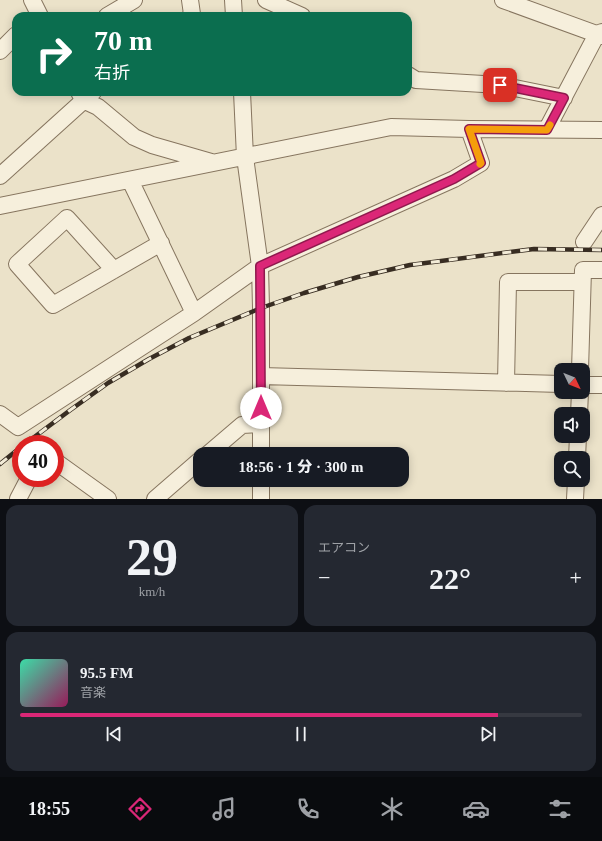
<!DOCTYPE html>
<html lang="ja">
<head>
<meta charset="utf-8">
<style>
	:root { --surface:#171b24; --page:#242831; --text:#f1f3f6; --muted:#9ea1a6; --line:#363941; --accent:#db2777 }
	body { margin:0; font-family:"Times New Roman","Noto Sans JP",serif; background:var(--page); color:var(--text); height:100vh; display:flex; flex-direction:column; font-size:15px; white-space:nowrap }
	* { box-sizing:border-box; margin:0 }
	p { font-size:13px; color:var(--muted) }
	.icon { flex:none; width:22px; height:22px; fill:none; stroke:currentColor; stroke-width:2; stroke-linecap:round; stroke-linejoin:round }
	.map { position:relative; height:499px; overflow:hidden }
	.details { display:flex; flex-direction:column; gap:6px; padding:6px; background:#0d0f14; flex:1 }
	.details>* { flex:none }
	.hud { position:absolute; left:12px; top:12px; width:400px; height:84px; border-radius:12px; box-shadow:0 2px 10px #0003; background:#0b6e4f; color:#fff; overflow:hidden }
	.needle { width:26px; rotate:133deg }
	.tools { position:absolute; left:554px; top:363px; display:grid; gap:8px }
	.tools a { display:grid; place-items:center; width:36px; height:36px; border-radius:8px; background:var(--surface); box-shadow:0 2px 10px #0003; font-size:20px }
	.speed { position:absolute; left:12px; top:435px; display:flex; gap:8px; font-size:20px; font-weight:700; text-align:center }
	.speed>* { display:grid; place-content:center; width:52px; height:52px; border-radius:50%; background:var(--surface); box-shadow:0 2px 10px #0003; line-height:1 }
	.speed .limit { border:6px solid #d22; background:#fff; color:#111 }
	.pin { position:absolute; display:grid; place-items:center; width:34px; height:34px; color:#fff; margin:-17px; border-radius:8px; box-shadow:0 2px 6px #0006 }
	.me { position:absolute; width:44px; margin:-22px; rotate:0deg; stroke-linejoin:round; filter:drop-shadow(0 0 3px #0008) }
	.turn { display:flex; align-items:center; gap:14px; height:84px; padding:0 16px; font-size:18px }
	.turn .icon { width:52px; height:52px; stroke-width:2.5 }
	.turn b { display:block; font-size:28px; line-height:34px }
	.big { font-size:30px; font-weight:800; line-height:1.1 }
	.details .tile { flex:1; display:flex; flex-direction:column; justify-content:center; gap:6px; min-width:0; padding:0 14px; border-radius:12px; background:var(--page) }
	.details .dial { align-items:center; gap:0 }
	.dial b { font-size:52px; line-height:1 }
	.song { display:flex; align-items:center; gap:12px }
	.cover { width:48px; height:48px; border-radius:6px; background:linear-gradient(135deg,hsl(160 70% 55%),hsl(330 70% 35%)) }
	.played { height:4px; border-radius:2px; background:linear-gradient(90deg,var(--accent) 85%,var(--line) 85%) }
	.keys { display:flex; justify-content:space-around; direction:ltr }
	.heat { display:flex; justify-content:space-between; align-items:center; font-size:22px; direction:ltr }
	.details .tiles { flex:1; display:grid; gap:6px; grid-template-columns:1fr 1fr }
	.tile:last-child { grid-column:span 2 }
	.trip { position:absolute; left:193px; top:447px; width:216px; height:40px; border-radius:12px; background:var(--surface); box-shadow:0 2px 10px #0003; font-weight:800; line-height:40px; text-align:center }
	.tabs { display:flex; height:64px; justify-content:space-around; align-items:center; background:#090b0e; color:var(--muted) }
	.tabs .icon { width:28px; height:28px }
	.tabs .on { color:var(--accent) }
	.tabs b { font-size:18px; color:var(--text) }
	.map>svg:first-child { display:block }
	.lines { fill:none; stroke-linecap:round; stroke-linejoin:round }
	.minor-casing { stroke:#86755f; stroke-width:18 }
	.path { stroke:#86755f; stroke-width:2.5; stroke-dasharray:3 2; stroke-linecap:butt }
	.minor { stroke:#f6efdc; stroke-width:16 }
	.rail-casing { stroke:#382d22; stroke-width:4.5 }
	.rail { stroke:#f3ecd8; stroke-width:3; stroke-dasharray:9; stroke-linecap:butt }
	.route-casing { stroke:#8e194d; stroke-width:10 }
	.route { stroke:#db2777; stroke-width:7 }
	.slow { stroke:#f59e0b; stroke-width:7 }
</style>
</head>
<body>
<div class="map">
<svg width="602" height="499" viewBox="0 0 602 499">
	<rect width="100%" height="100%" fill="#ebe2c9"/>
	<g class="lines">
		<defs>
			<path id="minor" d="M32,0L40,16
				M190,0L192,14L190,16
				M233,0L234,16
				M266,0L302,16
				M503,0L602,36
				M107,16L134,0
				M0,51L16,35
				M408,75L416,80L500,85L564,98
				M79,92L83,100L98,107L134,137L152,145L211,162
				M242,92L245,157L260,266L261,308V454
				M547,129L597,34L602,32
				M0,176L93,92
				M130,180L194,313
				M0,206L391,127L469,129L602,130
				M584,242L602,215
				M114,270L67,218L17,264L53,305L161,243
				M580,370L583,270H602
				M261,376L561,384
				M506,383L508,282H582
				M583,385H602
				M0,414L18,427L194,313L260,266L454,179L481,163L469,129
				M579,414L580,392
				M208,454L242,425L261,424
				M577,458L578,436
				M55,461L108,499
				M261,480V499
				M18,499L29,478
				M155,499L200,460
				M575,499L576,480"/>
		</defs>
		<use href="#minor" class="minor-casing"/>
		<path class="path" d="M29,437L36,444"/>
		<use href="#minor" class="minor"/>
		<defs>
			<path id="rail" d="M25,444L69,411L108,383L149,359L189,338L261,308L304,293L358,277L410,265L534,249L602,250
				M0,464L21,447"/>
		</defs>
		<use href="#rail" class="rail-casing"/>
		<use href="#rail" class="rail"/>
	</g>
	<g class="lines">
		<defs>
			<path id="route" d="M261,408L260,266L454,179L481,163L469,129L547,130L564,98L500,85"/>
		</defs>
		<use href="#route" class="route-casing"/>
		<use href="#route" class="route"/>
		<path class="slow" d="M480,164L481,163L469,129L547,130L550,125"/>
	</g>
</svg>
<div class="tools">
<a><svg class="needle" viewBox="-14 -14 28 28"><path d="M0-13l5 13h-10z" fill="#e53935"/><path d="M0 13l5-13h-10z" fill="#9ea1a6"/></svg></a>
<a><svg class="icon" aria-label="sound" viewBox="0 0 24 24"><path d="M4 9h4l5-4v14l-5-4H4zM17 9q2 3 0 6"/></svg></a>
<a><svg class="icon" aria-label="search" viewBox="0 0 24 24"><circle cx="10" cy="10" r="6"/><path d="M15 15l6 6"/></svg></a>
</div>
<div class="speed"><div class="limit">40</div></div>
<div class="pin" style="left:500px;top:85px;background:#d93025"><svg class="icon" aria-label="arrive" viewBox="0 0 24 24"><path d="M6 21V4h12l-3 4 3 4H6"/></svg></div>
<svg class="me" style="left:261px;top:408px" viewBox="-20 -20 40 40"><circle r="19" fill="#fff"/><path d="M0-13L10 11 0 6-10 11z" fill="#db2777"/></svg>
<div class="trip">18:56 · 1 分 · 300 m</div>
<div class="hud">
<div class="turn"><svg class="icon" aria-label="right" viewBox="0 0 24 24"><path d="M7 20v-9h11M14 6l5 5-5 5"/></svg><div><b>70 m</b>右折</div></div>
</div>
</div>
<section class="details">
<div class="tiles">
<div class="tile dial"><b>29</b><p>km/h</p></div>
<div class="tile"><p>エアコン</p>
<div class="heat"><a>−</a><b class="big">22°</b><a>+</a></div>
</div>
<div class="tile">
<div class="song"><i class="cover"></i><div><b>95.5 FM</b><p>音楽</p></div></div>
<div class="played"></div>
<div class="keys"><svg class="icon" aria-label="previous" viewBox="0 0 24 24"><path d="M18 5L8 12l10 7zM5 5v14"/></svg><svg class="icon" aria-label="pause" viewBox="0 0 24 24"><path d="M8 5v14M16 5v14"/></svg><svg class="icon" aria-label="next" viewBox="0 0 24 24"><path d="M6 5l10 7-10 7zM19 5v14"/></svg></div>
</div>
</div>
</section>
<nav class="tabs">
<b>18:55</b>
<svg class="icon on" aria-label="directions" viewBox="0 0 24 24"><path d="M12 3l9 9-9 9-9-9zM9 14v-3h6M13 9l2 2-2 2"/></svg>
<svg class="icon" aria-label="music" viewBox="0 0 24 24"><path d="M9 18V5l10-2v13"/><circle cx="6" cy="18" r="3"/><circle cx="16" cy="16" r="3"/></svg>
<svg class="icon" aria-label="phone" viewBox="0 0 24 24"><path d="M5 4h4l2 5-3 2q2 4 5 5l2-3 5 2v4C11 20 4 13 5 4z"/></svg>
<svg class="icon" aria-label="climate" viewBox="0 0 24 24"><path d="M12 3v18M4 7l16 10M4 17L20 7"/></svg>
<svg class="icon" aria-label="car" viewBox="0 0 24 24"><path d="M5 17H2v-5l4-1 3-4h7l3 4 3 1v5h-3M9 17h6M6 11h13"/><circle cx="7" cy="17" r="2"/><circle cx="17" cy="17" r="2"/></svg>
<svg class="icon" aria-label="filters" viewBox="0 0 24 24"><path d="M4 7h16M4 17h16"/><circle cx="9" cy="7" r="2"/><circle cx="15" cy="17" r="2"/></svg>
</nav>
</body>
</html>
